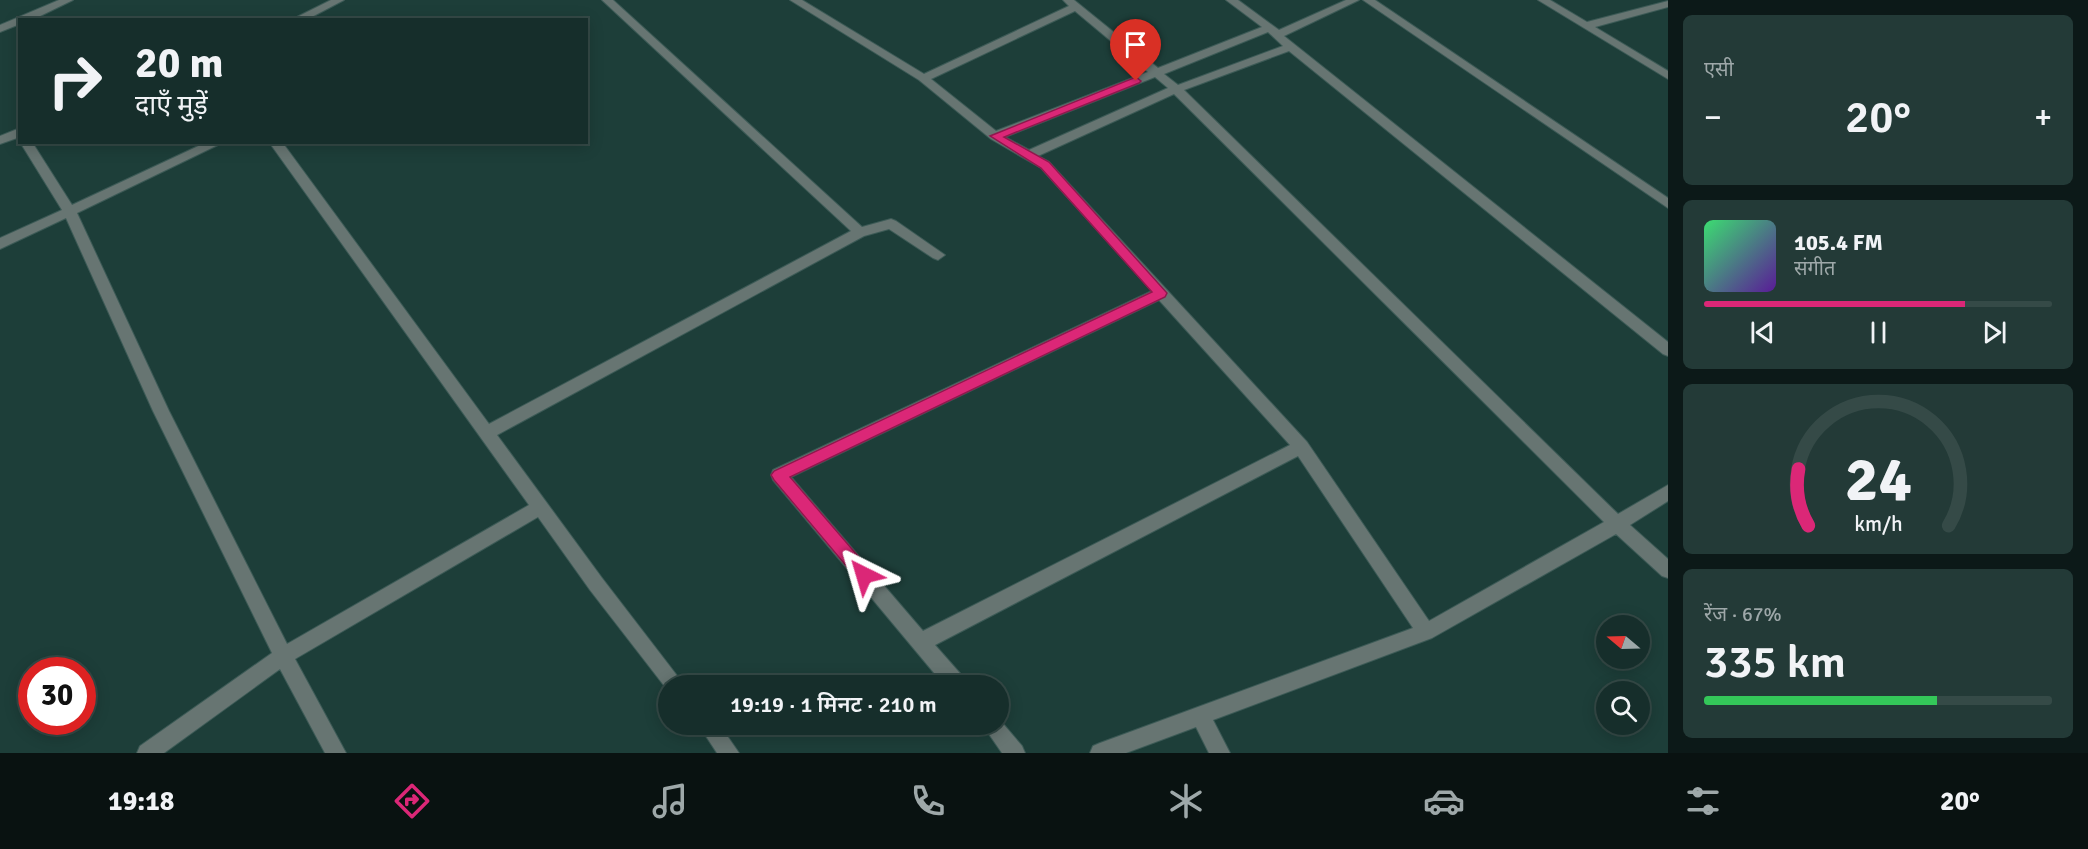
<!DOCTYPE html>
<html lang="hi">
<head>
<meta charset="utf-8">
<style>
	:root { --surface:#162e2b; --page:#233a37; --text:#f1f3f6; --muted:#9ea8a9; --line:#354a47; --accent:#db2777 }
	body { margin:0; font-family:Signika,"Noto Sans Devanagari",sans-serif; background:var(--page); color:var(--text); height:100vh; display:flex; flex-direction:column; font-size:22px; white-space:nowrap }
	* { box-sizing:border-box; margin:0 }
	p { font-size:20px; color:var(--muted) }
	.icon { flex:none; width:33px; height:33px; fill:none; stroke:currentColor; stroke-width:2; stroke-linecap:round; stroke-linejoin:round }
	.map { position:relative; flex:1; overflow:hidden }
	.side { display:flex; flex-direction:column; gap:15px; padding:15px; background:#0c1918; width:420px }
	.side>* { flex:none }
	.banner { position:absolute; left:18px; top:18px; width:570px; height:126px; border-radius:0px; box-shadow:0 3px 15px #0003,0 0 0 2px var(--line); background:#162e2b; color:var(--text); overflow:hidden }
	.needle { width:39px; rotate:289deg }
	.fabs { position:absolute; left:1596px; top:615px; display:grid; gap:12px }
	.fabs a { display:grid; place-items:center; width:54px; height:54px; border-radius:50%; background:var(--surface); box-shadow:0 3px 15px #0003,0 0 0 2px var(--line); font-size:30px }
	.speed { position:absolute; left:18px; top:657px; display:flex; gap:12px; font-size:30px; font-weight:700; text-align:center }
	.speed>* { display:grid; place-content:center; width:78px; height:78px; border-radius:50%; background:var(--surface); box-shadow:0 3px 15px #0003,0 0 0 2px var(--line); line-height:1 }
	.speed .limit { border:9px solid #d22; background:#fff; color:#111 }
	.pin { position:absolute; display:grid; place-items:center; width:51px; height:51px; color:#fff; margin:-62px -26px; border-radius:50% 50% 50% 0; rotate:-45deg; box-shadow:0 0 6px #0007 }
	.pin .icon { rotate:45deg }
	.me { position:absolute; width:66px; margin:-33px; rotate:320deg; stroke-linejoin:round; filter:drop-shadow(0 0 4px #0008) }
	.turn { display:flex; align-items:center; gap:21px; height:126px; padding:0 18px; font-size:27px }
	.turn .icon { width:78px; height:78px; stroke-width:2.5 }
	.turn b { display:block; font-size:42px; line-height:51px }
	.big { font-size:45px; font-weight:600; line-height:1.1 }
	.side .tile { flex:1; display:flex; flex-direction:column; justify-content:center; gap:9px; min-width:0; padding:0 21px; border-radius:9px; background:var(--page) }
	.side .dial { align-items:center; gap:0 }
	.dial svg { height:156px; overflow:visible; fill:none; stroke:var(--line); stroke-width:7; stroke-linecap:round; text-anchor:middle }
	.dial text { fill:var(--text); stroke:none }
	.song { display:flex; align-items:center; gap:18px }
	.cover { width:72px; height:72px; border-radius:9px; background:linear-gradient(135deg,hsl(140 70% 55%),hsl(270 70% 35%)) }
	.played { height:6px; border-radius:3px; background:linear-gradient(90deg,var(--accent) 75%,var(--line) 75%) }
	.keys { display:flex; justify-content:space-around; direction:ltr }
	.heat { display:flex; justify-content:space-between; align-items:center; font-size:33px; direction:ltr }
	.charge { height:9px; border-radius:4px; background:linear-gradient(90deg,#34c759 67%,var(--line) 0) }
	.trip { position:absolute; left:658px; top:675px; width:351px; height:60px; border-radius:30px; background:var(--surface); box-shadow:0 3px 15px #0003,0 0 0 2px var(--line); font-weight:600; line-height:60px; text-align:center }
	.tab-bar { display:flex; height:96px; justify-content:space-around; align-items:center; background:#091211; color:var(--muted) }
	.tab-bar .icon { width:42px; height:42px }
	.tab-bar .active { color:var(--accent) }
	.tab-bar b { font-size:27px; color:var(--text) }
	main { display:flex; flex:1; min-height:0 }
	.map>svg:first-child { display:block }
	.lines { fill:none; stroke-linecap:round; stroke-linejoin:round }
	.minor-casing { stroke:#3c5a56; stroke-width:2 }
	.minor { fill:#677572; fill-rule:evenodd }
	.route { fill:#db2777; stroke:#8e194d; stroke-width:1.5 }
</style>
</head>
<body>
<main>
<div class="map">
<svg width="1668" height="753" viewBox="0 0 1668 753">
	<rect width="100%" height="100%" fill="#1d3e39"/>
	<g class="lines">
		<defs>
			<path id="minor" d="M59,0H73L32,20H20V24L0,32V25Z
				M331,0H344L306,20H291Z
				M602,0H613L862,227L891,219L896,221L945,255L938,260L933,258L889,229L864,236L497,435L602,578L685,686H669V692L590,590L538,517L295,659L346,753H325L280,669L164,753H137L140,746L272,653L153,411L66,218L0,249V238L62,210L20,142H32L72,205L207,142H224L77,213L169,411L287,644L529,505L269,142H282L489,424L851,231Z
				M790,0H802L924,74L1069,6L1063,0H1074L1158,68L1262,27L1226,0H1238L1279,30L1346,0H1359L1284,36L1668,342V356L1663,354L1289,51L1184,90L1618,514L1668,485V501L1630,525L1668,559V578L1662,576L1616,534L1432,638L1213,720L1230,753H1209L1196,727L1126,753H1090L1093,746L1100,743L1413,628L1298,456L935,645L965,679L967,686H945L773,480L771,475L773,470L1152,291L1041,168L991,139L919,80ZM1075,11L1148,72L996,131L931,79ZM1268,32L1283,46L1178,85L1164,74ZM1155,77L1168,88L1029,150L1005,137ZM1174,94L1604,522L1429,621L1307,442L1049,162L1038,156ZM1159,300L1290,445L923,631L791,477Z
				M1363,0H1375L1668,198V208Z
				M1538,0H1550L1587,22L1668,1V7L1595,27L1668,71V79Z
				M20,128V137L0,144V136Z
				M999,719L1022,746L1025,753H1002L982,724H999Z
				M698,724H719L739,753H717Z"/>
		</defs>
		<use href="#minor" class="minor-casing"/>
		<use href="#minor" class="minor"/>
	</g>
	<path class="route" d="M1136,77L1141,81L1139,83L1004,137L1049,162L1167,293L1165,297L790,477L870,570L872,575L870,581L864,583L859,581L774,480L771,475L774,471L1152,292L1041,168L990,136Z"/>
</svg>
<div class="fabs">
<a><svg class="needle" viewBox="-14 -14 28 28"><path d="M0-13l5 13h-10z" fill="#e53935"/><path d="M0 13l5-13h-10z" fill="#9ea8a9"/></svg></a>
<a><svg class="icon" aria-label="search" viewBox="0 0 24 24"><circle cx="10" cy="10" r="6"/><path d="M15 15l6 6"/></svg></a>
</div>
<div class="speed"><div class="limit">30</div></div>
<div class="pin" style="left:1136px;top:81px;background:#d93025"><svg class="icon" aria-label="arrive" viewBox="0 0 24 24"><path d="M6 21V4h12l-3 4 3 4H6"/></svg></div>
<svg class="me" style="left:864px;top:575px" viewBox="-20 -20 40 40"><path d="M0-17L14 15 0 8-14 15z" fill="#db2777" stroke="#fff" stroke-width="4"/></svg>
<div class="trip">19:19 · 1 मिनट · 210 m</div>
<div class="banner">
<div class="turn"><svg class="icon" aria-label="right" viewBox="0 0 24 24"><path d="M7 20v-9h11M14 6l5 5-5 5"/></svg><div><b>20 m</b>दाएँ मुड़ें</div></div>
</div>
</div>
<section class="side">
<div class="tile"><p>एसी</p>
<div class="heat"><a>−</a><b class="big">20°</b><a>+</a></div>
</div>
<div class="tile">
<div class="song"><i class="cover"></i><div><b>105.4 FM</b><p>संगीत</p></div></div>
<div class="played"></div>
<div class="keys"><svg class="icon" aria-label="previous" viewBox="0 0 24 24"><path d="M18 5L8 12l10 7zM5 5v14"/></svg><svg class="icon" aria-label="pause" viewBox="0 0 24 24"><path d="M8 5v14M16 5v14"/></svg><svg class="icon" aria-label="next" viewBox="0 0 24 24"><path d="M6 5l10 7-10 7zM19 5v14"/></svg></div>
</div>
<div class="tile dial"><svg viewBox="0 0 100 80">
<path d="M14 69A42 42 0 1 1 86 69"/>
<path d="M14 69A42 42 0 0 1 9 40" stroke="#db2777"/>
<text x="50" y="56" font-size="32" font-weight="700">24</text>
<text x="50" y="72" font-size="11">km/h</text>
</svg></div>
<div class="tile"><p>रेंज · 67%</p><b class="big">335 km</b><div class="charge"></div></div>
</section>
</main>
<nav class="tab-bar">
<b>19:18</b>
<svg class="icon active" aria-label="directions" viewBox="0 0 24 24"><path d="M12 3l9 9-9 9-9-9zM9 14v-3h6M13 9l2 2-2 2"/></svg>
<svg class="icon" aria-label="music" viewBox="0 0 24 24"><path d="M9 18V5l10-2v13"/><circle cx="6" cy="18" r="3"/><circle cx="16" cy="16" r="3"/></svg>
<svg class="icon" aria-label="phone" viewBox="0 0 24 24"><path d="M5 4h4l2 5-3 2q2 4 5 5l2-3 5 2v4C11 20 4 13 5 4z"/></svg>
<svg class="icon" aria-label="climate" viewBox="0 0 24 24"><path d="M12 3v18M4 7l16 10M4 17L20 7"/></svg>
<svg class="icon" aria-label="car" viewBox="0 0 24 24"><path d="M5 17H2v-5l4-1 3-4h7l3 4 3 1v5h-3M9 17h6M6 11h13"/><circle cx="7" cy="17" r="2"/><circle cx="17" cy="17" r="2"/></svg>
<svg class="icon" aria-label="filters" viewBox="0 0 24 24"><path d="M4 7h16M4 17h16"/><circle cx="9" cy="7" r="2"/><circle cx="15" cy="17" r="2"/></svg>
<b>20°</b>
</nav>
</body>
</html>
